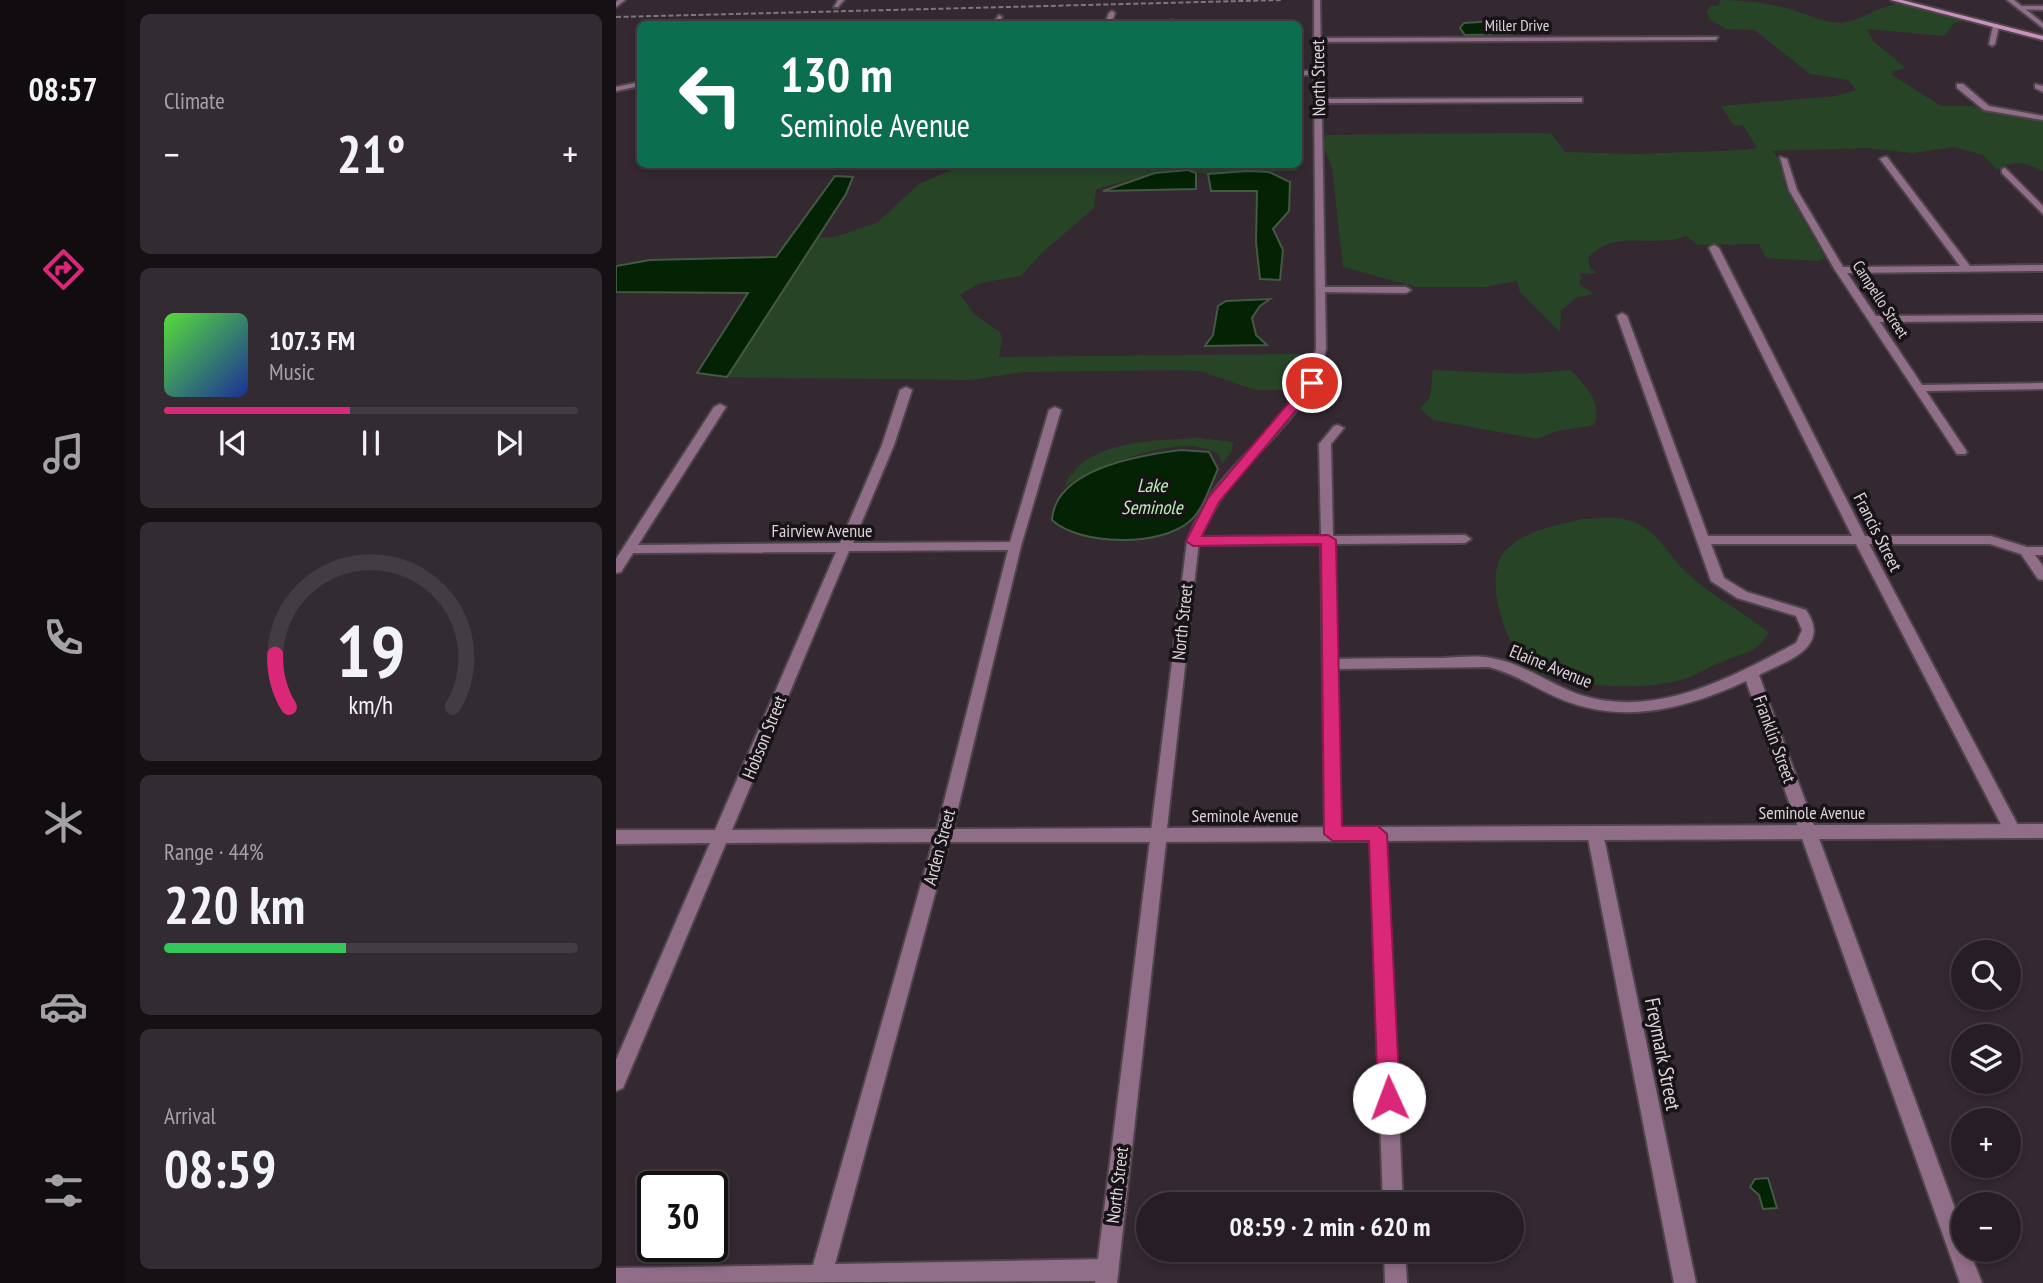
<!DOCTYPE html>
<html lang="en">
<head>
<meta charset="utf-8">
<style>
	:root { --surface:#271e25; --page:#332b32; --text:#f1f3f6; --muted:#a4a2a7; --line:#433c42; --accent:#db2777 }
	body { margin:0; font-family:"PT Sans Narrow",sans-serif; background:var(--page); color:var(--text); height:100vh; display:flex; flex-direction:column; font-size:26px; white-space:nowrap }
	* { box-sizing:border-box; margin:0 }
	p { font-size:23px; color:var(--muted) }
	.icon { flex:none; width:38px; height:38px; fill:none; stroke:currentColor; stroke-width:2; stroke-linecap:round; stroke-linejoin:round }
	.map { position:relative; flex:1; overflow:hidden }
	.drawer { display:flex; flex-direction:column; gap:14px; padding:14px; background:#151014; width:490px }
	.drawer>* { flex:none }
	.top-card { position:absolute; left:21px; top:21px; width:665px; height:147px; border-radius:10px; box-shadow:0 4px 10px #0003,0 0 0 2px var(--line); background:#0b6e4f; color:#fff; overflow:hidden }
	.fabs { position:absolute; left:1335px; top:940px; display:grid; gap:14px }
	.fabs a { display:grid; place-items:center; width:70px; height:70px; border-radius:50%; background:var(--surface); box-shadow:0 4px 10px #0003,0 0 0 2px var(--line); font-size:35px }
	.speed { position:absolute; left:21px; top:1171px; display:flex; gap:14px; font-size:35px; font-weight:700; text-align:center }
	.speed>* { display:grid; place-content:center; width:91px; height:91px; border-radius:50%; background:var(--surface); box-shadow:0 4px 10px #0003,0 0 0 2px var(--line); line-height:1 }
	.speed .limit { border:4px solid #111; border-radius:10px; background:#fff; color:#111 }
	.pin { position:absolute; display:grid; place-items:center; width:60px; height:60px; color:#fff; margin:-30px; border:4px solid #fff; border-radius:50%; box-shadow:0 2px 7px #0007 }
	.me { position:absolute; width:77px; margin:-38px; rotate:358deg; stroke-linejoin:round; filter:drop-shadow(0 0 5px #0008) }
	.turn { display:flex; align-items:center; gap:24px; height:147px; padding:0 28px; font-size:32px }
	.turn .icon { width:91px; height:91px; stroke-width:2.5 }
	.turn b { display:block; font-size:49px; line-height:60px }
	.big { font-size:52px; font-weight:800; line-height:1.1 }
	.drawer .widget { flex:1; display:flex; flex-direction:column; justify-content:center; gap:10px; min-width:0; padding:0 24px; border-radius:10px; background:var(--page) }
	.drawer .dial { align-items:center; gap:0 }
	.dial svg { height:182px; overflow:visible; fill:none; stroke:var(--line); stroke-width:7; stroke-linecap:round; text-anchor:middle }
	.dial text { fill:var(--text); stroke:none }
	.song { display:flex; align-items:center; gap:21px }
	.cover { width:84px; height:84px; border-radius:10px; background:linear-gradient(135deg,hsl(110 70% 55%),hsl(230 70% 35%)) }
	.played { height:7px; border-radius:4px; background:linear-gradient(90deg,var(--accent) 45%,var(--line) 45%) }
	.keys { display:flex; justify-content:space-around; direction:ltr }
	.heat { display:flex; justify-content:space-between; align-items:center; font-size:38px; direction:ltr }
	.charge { height:10px; border-radius:5px; background:linear-gradient(90deg,#34c759 44%,var(--line) 0) }
	.trip { position:absolute; left:520px; top:1192px; width:388px; height:70px; border-radius:35px; background:var(--surface); box-shadow:0 4px 10px #0003,0 0 0 2px var(--line); font-weight:800; line-height:70px; text-align:center }
	main { display:flex; flex:1; min-height:0 }
	.tabs { display:flex; flex-direction:column; width:126px; justify-content:space-around; align-items:center; background:#100c0f; color:var(--muted) }
	.tabs .icon { width:49px; height:49px }
	.tabs .selected { color:var(--accent) }
	.tabs b { font-size:32px; color:var(--text) }
	.map>svg:first-child { display:block }
	.green { fill:#274526 }
	.water { fill:#032304; stroke:#445844; stroke-width:2 }
	.lines { fill:none; stroke-linecap:round; stroke-linejoin:round }
	.minor-casing { stroke:#4f444c; stroke-width:4 }
	.tertiary-casing { stroke:#4f444c; stroke-width:4 }
	.secondary-casing { stroke:#4f444c; stroke-width:4 }
	.minor { fill:#906e88; fill-rule:evenodd }
	.tertiary { fill:#906e88; fill-rule:evenodd }
	.secondary { fill:#c992bc; fill-rule:evenodd }
	.rail { stroke:#80767d; stroke-width:2; stroke-dasharray:5 2.5; stroke-linecap:butt }
	.route { fill:#db2777; stroke:#8e194d; stroke-width:2 }
	.labels { text-anchor:middle; dominant-baseline:central; stroke-width:7; stroke-linejoin:round; paint-order:stroke }
	.far-street-label { font-size:16px; fill:#dcd4da; stroke:#181317 }
	.street-label { font-size:18px; fill:#dcd4da; stroke:#181317 }
	.water-label { font-size:19px; font-style:italic; fill:#b9f1b6; stroke:#181317 }
	.near-street-label { font-size:21px; fill:#dcd4da; stroke:#181317 }
</style>
</head>
<body>
<main>
<nav class="tabs">
<b>08:57</b>
<svg class="icon selected" aria-label="directions" viewBox="0 0 24 24"><path d="M12 3l9 9-9 9-9-9zM9 14v-3h6M13 9l2 2-2 2"/></svg>
<svg class="icon" aria-label="music" viewBox="0 0 24 24"><path d="M9 18V5l10-2v13"/><circle cx="6" cy="18" r="3"/><circle cx="16" cy="16" r="3"/></svg>
<svg class="icon" aria-label="phone" viewBox="0 0 24 24"><path d="M5 4h4l2 5-3 2q2 4 5 5l2-3 5 2v4C11 20 4 13 5 4z"/></svg>
<svg class="icon" aria-label="climate" viewBox="0 0 24 24"><path d="M12 3v18M4 7l16 10M4 17L20 7"/></svg>
<svg class="icon" aria-label="car" viewBox="0 0 24 24"><path d="M5 17H2v-5l4-1 3-4h7l3 4 3 1v5h-3M9 17h6M6 11h13"/><circle cx="7" cy="17" r="2"/><circle cx="17" cy="17" r="2"/></svg>
<svg class="icon" aria-label="filters" viewBox="0 0 24 24"><path d="M4 7h16M4 17h16"/><circle cx="9" cy="7" r="2"/><circle cx="15" cy="17" r="2"/></svg>
</nav>
<section class="drawer">
<div class="widget"><p>Climate</p>
<div class="heat"><a>−</a><b class="big">21°</b><a>+</a></div>
</div>
<div class="widget">
<div class="song"><i class="cover"></i><div><b>107.3 FM</b><p>Music</p></div></div>
<div class="played"></div>
<div class="keys"><svg class="icon" aria-label="previous" viewBox="0 0 24 24"><path d="M18 5L8 12l10 7zM5 5v14"/></svg><svg class="icon" aria-label="pause" viewBox="0 0 24 24"><path d="M8 5v14M16 5v14"/></svg><svg class="icon" aria-label="next" viewBox="0 0 24 24"><path d="M6 5l10 7-10 7zM19 5v14"/></svg></div>
</div>
<div class="widget dial"><svg viewBox="0 0 100 80">
<path d="M14 69A42 42 0 1 1 86 69"/>
<path d="M14 69A42 42 0 0 1 8 46" stroke="#db2777"/>
<text x="50" y="56" font-size="32" font-weight="700">19</text>
<text x="50" y="72" font-size="11">km/h</text>
</svg></div>
<div class="widget"><p>Range · 44%</p><b class="big">220 km</b><div class="charge"></div></div>
<div class="widget"><p>Arrival</p><b class="big">08:59</b></div>
</section>
<div class="map">
<svg width="1427" height="1283" viewBox="0 0 1427 1283">
	<rect width="100%" height="100%" fill="#342831"/>
	<path class="green" d="M1105,0C1127,0 1152,3 1174,9C1189,14 1206,22 1222,23C1242,23 1258,8 1278,5L1280,1L1351,19L1337,24L1329,36L1251,29L1257,41L1290,68L1277,71L1276,75L1325,106H1358L1427,122V171C1411,163 1396,159 1381,170L1367,155L1338,147L1296,153L1251,148L1157,151L1167,166L1169,187L1209,258L1202,261L1150,258L1143,244L1082,245L1070,236C1039,249 999,228 973,257V267L980,273L962,274L966,276L963,284L978,294L959,298L945,311L944,332L904,292L901,281L869,287H800L727,267L716,167L707,145L710,135L920,133L936,134L949,152L1020,154L1129,150L1141,148L1127,125L1118,126L1105,106L1220,96L1240,90L1232,80L1194,74L1139,30L1110,29L1093,19L1091,11L1094,6H1102Z
		M674,164L682,171L592,174L560,170L539,173L480,189L478,208L427,252L405,276L364,283L344,295L359,315L384,332L386,339L383,357L682,354L698,361H691L677,390H640L584,371L562,370L407,372L355,380L111,377L202,238L219,237L262,222L303,184L335,170H346L348,165Z
		M817,370L904,374L955,370C969,387 987,401 978,425L941,431L921,439L817,420L804,409L814,397Z
		M583,438L617,442L616,451L606,464L603,455C570,429 478,467 448,487C469,439 537,441 583,438Z
		M966,519C981,519 1002,516 1015,521C1044,532 1050,553 1070,572C1094,596 1127,611 1153,633C1139,653 1132,651 1110,660C1094,666 1078,677 1061,681C1028,690 948,688 919,671C891,655 865,577 889,551C908,530 940,526 966,519Z"/>
	<path class="water" d="M881,21L895,28L897,34L849,35L844,28L848,23Z
		M572,170L580,173V189L487,191L539,173Z
		M632,171L653,172L674,182L673,211L657,229L667,250L664,280L644,279L640,242L641,191H595L592,174Z
		M219,176L237,177L230,194L111,377L81,373L132,293L0,292V266L34,260L160,257Z
		M654,299L644,306L636,318L640,335L651,345L589,346L597,335L602,306L610,301Z
		M565,450L593,452L602,469C595,484 587,510 574,521C545,547 464,546 436,520C439,469 524,455 565,450Z
		M1152,1178L1161,1208L1147,1209L1143,1195L1134,1187L1139,1179Z"/>
	<g class="lines">
		<defs>
			<path id="minor" d="M2,0H9L0,7V2Z
				M222,0H228L222,7H218Z
				M1404,6H1427V10L1402,9Z
				M496,11L499,13L495,24H489L493,13Z
				M383,15L386,17L382,24H376Z
				M556,20L559,22L558,24H552Z
				M1380,24L1383,26L1379,44L1376,46L1373,44L1377,26Z
				M1102,37L1100,40L701,42L698,40L701,38Z
				M1341,84H1347L1373,106L1427,116V120L1368,110L1341,88Z
				M1419,84L1427,86V92L1419,88Z
				M966,98V102H963L703,103L699,101L703,99Z
				M1164,157L1171,159L1181,190L1227,267L1344,266L1264,159L1268,157H1271L1354,266L1427,265V271L1231,273L1260,316L1427,315V321L1264,322L1306,385L1427,383V389L1310,391L1351,452L1349,454H1341L1219,270L1173,190Z
				M1389,168L1427,206V214L1386,173V169Z
				M1098,245L1103,248L1249,536H1375L1411,547H1427V555H1419L1427,566V580L1422,579L1405,554L1374,544H1253L1405,831L1403,836L1397,838L1391,836L1240,544H1095L1108,578L1131,592L1190,610C1216,648 1170,661 1143,675L1348,1233V1250H1353L1366,1283H1344L1130,681C1072,708 1009,725 947,700C922,690 900,674 873,667L721,669L725,834L723,839L717,841L711,839L709,834L705,544L577,545L571,541L577,537L705,536L703,444L718,426L722,425L728,428L715,444L717,536L849,535L855,539L849,543L717,544L721,659C756,658 792,658 827,658C843,657 860,655 875,658C906,663 930,682 959,693C1036,721 1113,679 1180,643L1186,630L1180,616L1121,598L1095,581L1001,316L1006,313L1011,316L1092,536H1236L1093,248Z
				M704,287H790L795,290L790,293L701,292V288Z
				M290,387L296,390L278,445L237,543L394,542L433,410L439,407L445,410L405,546L337,829L543,828L549,830L551,835L549,840L543,842H333L219,1264L491,1259L499,1262L502,1270L499,1278L491,1281L0,1283V1268L197,1265L317,842L110,843L7,1088L0,1091V1060L94,843L0,844V830H99L220,552L17,553L5,572L0,573V559L98,407L104,404L110,407L22,545L224,543L266,445L284,390ZM392,550L321,829L116,830L233,551Z
				M979,826L985,828L987,833L1080,1283H1058L971,833L973,828Z
				M762,827L768,829L770,834L787,1204H767L754,834L756,829Z
				M768,1250H789L791,1283H769Z"/>
			<path id="tertiary" d="M698,0H704L710,349C695,414 645,443 609,493C598,508 590,524 583,541L551,828L1427,824V838L550,842L501,1283H479L571,541C580,519 591,498 606,480C643,436 686,408 700,349L698,75H682V71H698Z
				M1391,0H1398L1427,23V28Z
				M24,82V86L0,91V87Z"/>
			<path id="secondary" d="M1275,0H1286L1427,36V40Z"/>
		</defs>
		<use href="#minor" class="minor-casing"/>
		<use href="#tertiary" class="tertiary-casing"/>
		<use href="#secondary" class="secondary-casing"/>
		<use href="#minor" class="minor"/>
		<use href="#tertiary" class="tertiary"/>
		<use href="#secondary" class="secondary"/>
		<path class="rail" d="M0,17L665,0"/>
	</g>
	<path class="route" d="M692,380L703,383L603,502L586,536L712,535L720,540L726,826H762L771,834L784,1098L780,1106L773,1109L765,1106L762,1098L753,841H717L708,834L705,544L577,546L570,541L592,498Z"/>
	<g class="labels">
		<g class="far-street-label">
			<text x="901" y="25">Miller Drive</text>
			<text transform="translate(1265 299) rotate(57)">Campello Street</text>
		</g>
		<g class="street-label">
			<text transform="translate(702 78) rotate(-91)">North Street</text>
			<text x="206" y="530">Fairview Avenue</text>
			<text transform="translate(1262 532) rotate(63)">Francis Street</text>
			<text transform="translate(566 622) rotate(-84)">North Street</text>
			<text transform="translate(935 666) rotate(22)">Elaine Avenue</text>
			<text transform="translate(148 737) rotate(-68)">Hobson Street</text>
			<text transform="translate(1159 739) rotate(70)">Franklin Street</text>
			<text x="1196" y="812">Seminole Avenue</text>
			<text x="629" y="815">Seminole Avenue</text>
			<text transform="translate(323 847) rotate(-75)">Arden Street</text>
			<text transform="translate(501 1185) rotate(-83)">North Street</text>
		</g>
		<g class="water-label">
			<text x="536" y="485">Lake<tspan x="536" dy="22">Seminole</tspan></text>
		</g>
		<g class="near-street-label">
			<text transform="translate(1047 1054) rotate(79)">Freymark Street</text>
		</g>
	</g>
</svg>
<div class="fabs">
<a><svg class="icon" aria-label="search" viewBox="0 0 24 24"><circle cx="10" cy="10" r="6"/><path d="M15 15l6 6"/></svg></a>
<a><svg class="icon" aria-label="layers" viewBox="0 0 24 24"><path d="M12 4l9 5-9 5-9-5zM3 14l9 5 9-5"/></svg></a>
<a>+</a>
<a>−</a>
</div>
<div class="speed"><div class="limit">30</div></div>
<div class="pin" style="left:696px;top:383px;background:#d93025"><svg class="icon" aria-label="arrive" viewBox="0 0 24 24"><path d="M6 21V4h12l-3 4 3 4H6"/></svg></div>
<svg class="me" style="left:773px;top:1098px" viewBox="-20 -20 40 40"><circle r="19" fill="#fff"/><path d="M0-13L10 11 0 6-10 11z" fill="#db2777"/></svg>
<div class="trip">08:59 · 2 min · 620 m</div>
<div class="top-card">
<div class="turn"><svg class="icon" aria-label="left" viewBox="0 0 24 24"><path d="M17 20v-9H6M10 6l-5 5 5 5"/></svg><div><b>130 m</b>Seminole Avenue</div></div>
</div>
</div>
</main>
</body>
</html>
